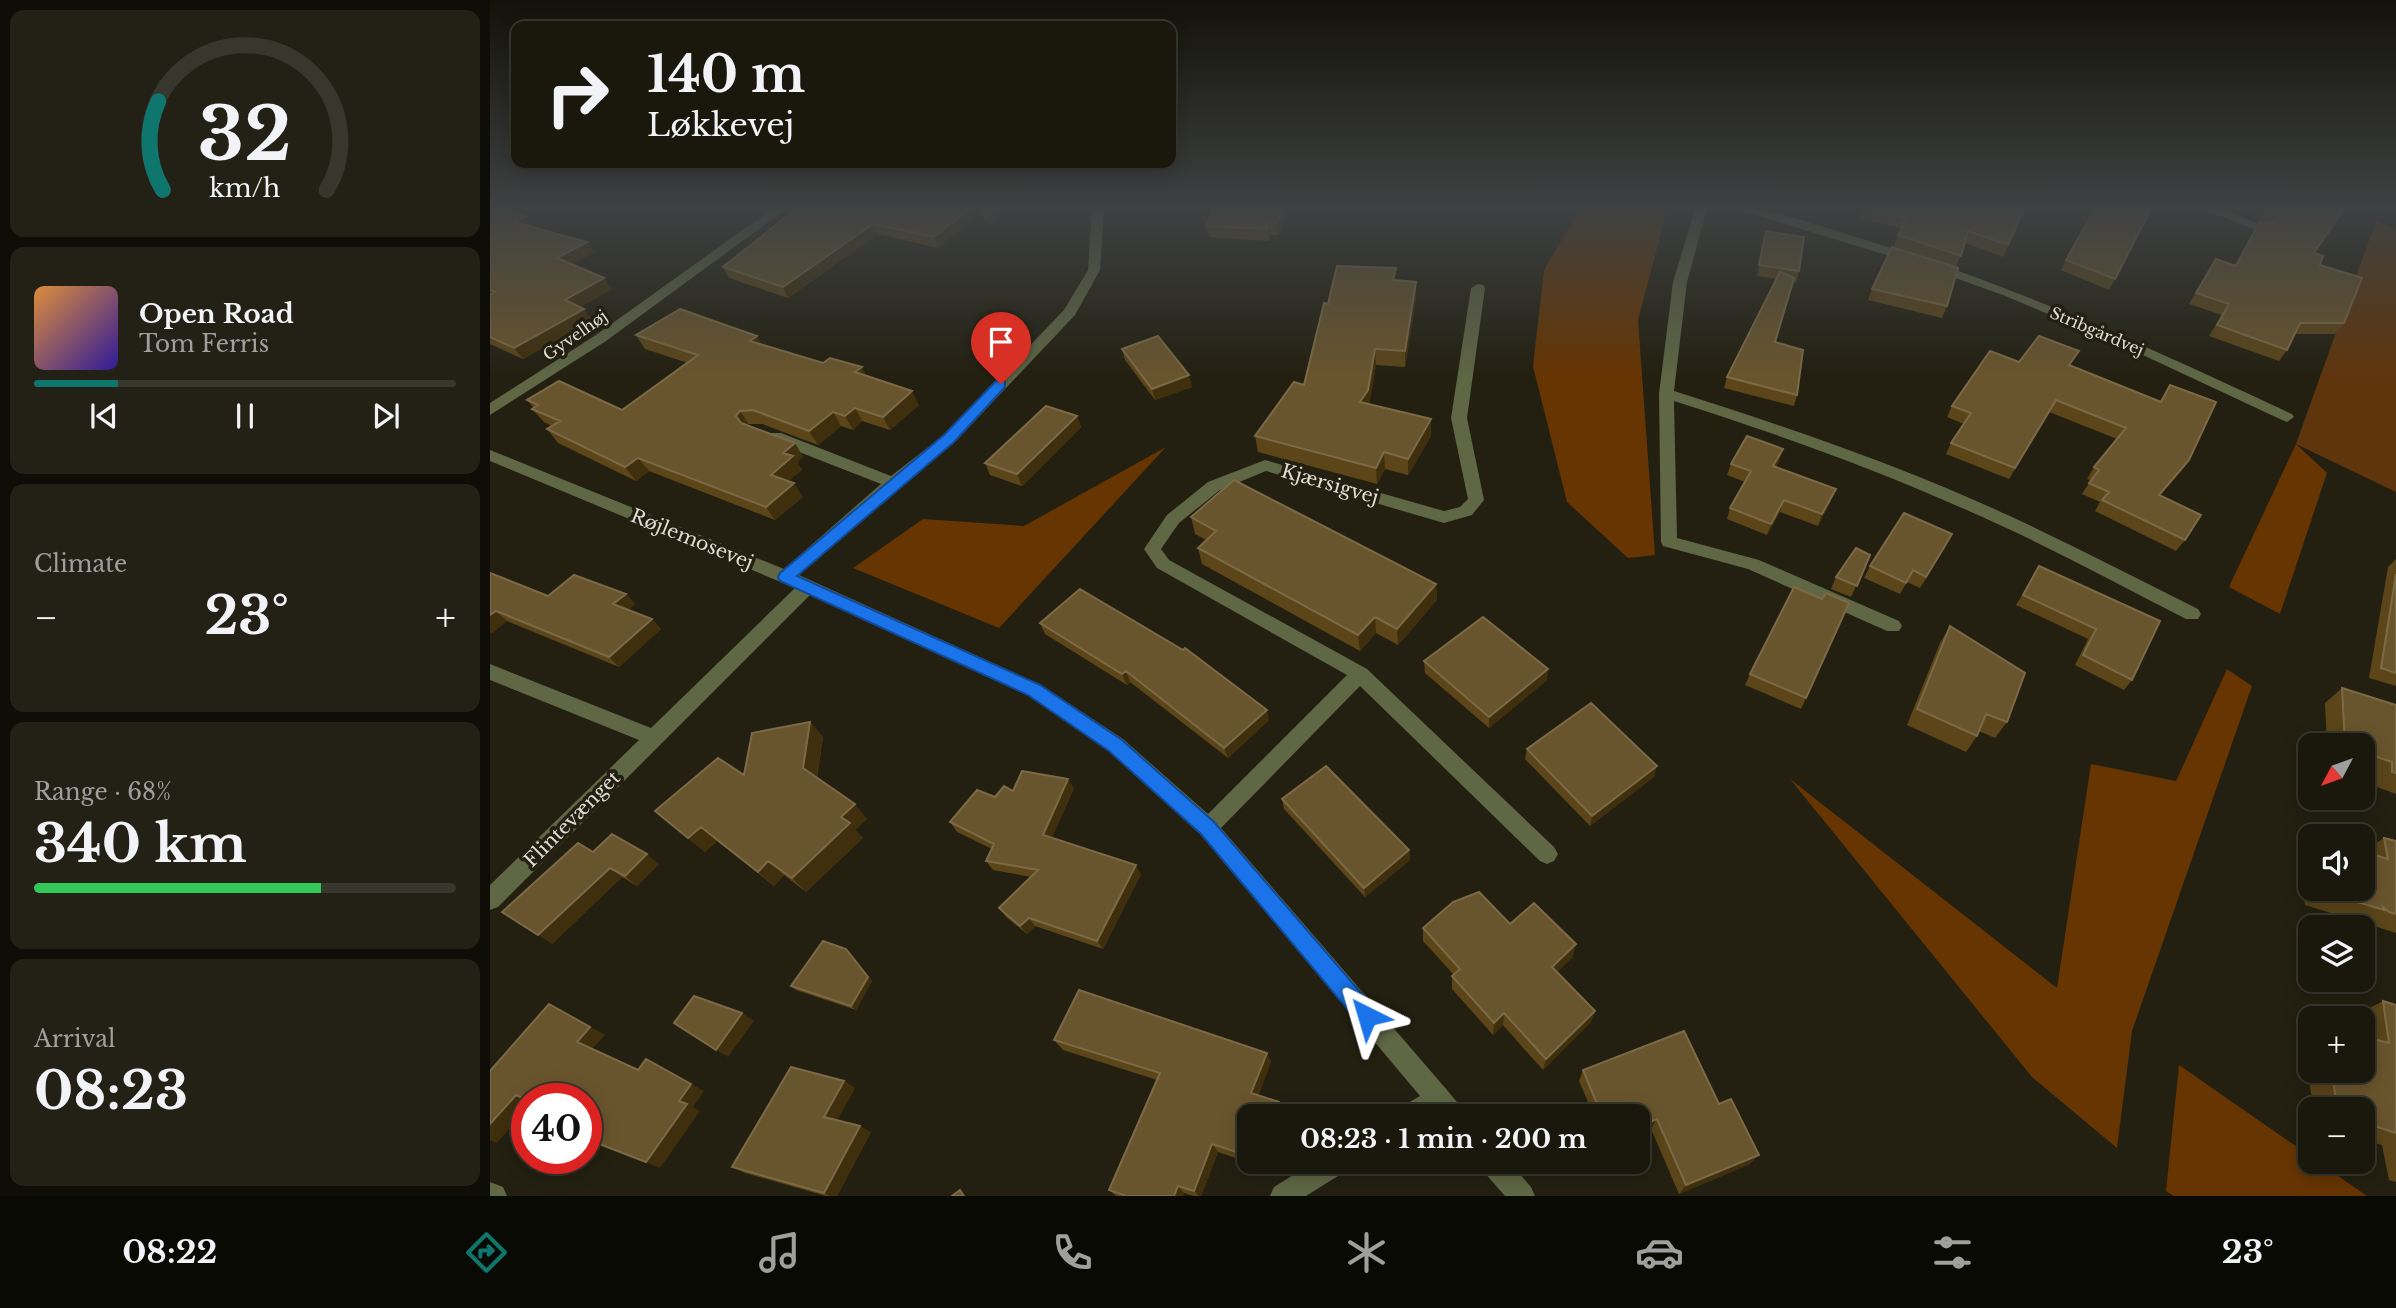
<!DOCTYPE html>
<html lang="en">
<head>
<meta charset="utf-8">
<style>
	:root { --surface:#1a180d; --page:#232116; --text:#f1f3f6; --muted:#9fa09d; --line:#38372e; --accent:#0f766e }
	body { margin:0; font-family:"Libre Baskerville",serif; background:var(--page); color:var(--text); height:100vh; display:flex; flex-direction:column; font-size:26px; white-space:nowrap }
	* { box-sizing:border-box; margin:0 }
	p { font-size:23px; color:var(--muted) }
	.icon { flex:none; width:38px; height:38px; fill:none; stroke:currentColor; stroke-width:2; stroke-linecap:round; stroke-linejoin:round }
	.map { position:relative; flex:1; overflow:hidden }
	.sheet { display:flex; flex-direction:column; gap:10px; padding:10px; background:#0e0d07; width:490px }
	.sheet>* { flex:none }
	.banner { position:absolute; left:21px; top:21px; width:665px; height:147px; border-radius:14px; box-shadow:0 4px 18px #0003,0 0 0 2px var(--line); background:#1a180d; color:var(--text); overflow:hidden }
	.needle { width:46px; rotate:229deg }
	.controls { position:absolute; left:1808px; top:733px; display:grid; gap:14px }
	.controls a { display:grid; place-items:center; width:77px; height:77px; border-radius:14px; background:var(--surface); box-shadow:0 4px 18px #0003,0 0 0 2px var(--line); font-size:35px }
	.speed { position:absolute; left:21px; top:1083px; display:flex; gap:14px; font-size:35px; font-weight:700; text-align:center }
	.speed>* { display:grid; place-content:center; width:91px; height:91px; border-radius:50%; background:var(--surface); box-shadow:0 4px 18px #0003,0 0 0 2px var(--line); line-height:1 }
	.speed .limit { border:10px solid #d22; background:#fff; color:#111 }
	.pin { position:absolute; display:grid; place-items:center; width:60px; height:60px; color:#fff; margin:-72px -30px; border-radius:50% 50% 50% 0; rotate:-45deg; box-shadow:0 0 7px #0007 }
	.pin .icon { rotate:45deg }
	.me { position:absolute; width:77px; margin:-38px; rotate:320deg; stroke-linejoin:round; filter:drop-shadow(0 0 5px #0008) }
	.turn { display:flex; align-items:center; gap:24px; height:147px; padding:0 21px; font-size:32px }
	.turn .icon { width:91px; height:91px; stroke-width:2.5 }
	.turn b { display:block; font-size:49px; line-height:60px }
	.big { font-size:52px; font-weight:800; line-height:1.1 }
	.sheet .card { flex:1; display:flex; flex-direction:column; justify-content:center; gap:10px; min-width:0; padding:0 24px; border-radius:14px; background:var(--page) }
	.sheet .dial { align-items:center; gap:0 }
	.dial svg { height:182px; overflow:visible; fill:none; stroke:var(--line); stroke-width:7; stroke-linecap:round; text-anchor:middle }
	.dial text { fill:var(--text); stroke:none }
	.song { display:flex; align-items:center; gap:21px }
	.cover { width:84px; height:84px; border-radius:10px; background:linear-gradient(135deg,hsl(30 70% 55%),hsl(250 70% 35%)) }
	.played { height:7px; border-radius:4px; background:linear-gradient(90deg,var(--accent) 20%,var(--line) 20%) }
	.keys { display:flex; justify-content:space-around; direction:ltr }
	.heat { display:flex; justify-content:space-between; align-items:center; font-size:38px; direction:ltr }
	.charge { height:10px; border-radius:5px; background:linear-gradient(90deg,#34c759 68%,var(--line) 0) }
	.trip { position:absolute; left:747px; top:1104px; width:413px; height:70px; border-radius:14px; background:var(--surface); box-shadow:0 4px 18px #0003,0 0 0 2px var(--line); font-weight:800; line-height:70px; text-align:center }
	.tabs { display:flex; height:112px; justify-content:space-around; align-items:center; background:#0a0a05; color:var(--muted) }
	.tabs .icon { width:49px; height:49px }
	.tabs .selected { color:var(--accent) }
	.tabs b { font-size:32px; color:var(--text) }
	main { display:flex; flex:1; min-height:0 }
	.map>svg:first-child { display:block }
	.green { fill:#5f350d }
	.forest { fill:#673502 }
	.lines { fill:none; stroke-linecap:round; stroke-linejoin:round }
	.minor { fill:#5f6745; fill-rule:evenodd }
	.wall { fill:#5b4519 }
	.shaded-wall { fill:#3f2f0d }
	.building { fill:#69552d; stroke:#7c6a47; stroke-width:2 }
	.route { fill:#1a73e8; stroke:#114b97; stroke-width:2 }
	.labels { text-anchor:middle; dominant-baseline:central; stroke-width:7; stroke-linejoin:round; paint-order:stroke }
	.far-street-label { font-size:16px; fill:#dfded4; stroke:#232011 }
	.street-label { font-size:19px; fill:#dfded4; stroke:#232011 }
</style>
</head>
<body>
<main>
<section class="sheet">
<div class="card dial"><svg viewBox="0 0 100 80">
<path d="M14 69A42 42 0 1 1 86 69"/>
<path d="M14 69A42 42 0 0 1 12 30" stroke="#0f766e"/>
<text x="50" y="56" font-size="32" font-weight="700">32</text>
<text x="50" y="72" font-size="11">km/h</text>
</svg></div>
<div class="card">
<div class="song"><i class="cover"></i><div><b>Open Road</b><p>Tom Ferris</p></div></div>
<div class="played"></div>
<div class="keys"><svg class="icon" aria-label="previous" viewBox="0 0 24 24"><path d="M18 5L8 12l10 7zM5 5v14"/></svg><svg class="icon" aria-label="pause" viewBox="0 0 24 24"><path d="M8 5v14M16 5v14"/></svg><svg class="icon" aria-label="next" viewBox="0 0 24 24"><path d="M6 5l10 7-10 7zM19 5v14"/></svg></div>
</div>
<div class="card"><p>Climate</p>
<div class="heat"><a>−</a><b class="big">23°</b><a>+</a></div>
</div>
<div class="card"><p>Range · 68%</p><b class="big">340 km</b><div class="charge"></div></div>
<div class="card"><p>Arrival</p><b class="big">08:23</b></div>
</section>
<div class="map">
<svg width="1906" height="1196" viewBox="0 0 1906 1196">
	<rect width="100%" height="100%" fill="#232011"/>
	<path class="green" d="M1886,221L1906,229V492L1806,444Z"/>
	<path class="forest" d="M1090,209H1180L1175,218L1148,320L1165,555L1138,558L1077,502L1043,366L1054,270Z
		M1806,444L1837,473L1790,614L1739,587Z
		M676,447L509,628L363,568L433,519L534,526Z
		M1737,669L1762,686L1642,1031L1627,1148L1542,1077L1300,779L1567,988L1601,764L1686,781Z
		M1689,1065L1820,1156V1162H1828L1877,1196H1684L1676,1191Z"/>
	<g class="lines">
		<path class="minor" d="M282,209H296L116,341L0,415V403L106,335Z
			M602,209H614L610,270L585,315L464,443L409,487L309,575L551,685L633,739L718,814L857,675L667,568L654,549L677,515L718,482L775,460L954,511L970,507L978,499L961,418L981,288L988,284L993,285L995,288L977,418L994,500L982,515L954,523L776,471L730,490L689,523L671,549L679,560L877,669L1064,847L1068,854L1064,861L1057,864L1050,861L870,686L731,828L957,1090L971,1107L974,1116H908L911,1107L930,1096L711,835L619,751L537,695L320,595L8,907L0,910V885L149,740L0,680V664L161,728L305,588L0,461V450L294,569L391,484L281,441L278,437L281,433H291L401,476L454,435L574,310L598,270Z
			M1205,209H1217L1197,282L1184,391C1285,423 1386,457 1484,500C1560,533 1634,572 1708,609L1711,614L1708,619H1696C1622,581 1549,541 1472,508C1378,466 1281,432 1184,401L1187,538L1269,560L1409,621L1412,626L1409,631H1397L1258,569L1173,546L1171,542L1169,394L1183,282Z
			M1246,209C1289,209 1333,228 1375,240C1526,286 1659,347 1802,414L1804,417L1797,422L1792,420L1623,341L1513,295L1426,264Z
			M1712,209H1731L1779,228L1773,232L1769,231Z
			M824,1162H860L856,1171L816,1196H780L784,1187Z
			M989,1162H1019L1041,1187L1045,1196H1015L993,1171Z
			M0,1182L13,1187L17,1196H0Z"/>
	</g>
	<path class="wall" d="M0,209L19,211L35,216L43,226L42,227L104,252L82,264L122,289L90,307L102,320L33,359L0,344Z
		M306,209H512L502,224L489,214L448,248L388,234L298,298L239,278L233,267Z
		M724,209H799L789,235H779V241L719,237L716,226Z
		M1373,209H1534L1513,257L1475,243L1466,268L1404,246L1411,228L1370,219Z
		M1661,209L1619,290L1571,270L1576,260Z
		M1775,209H1854L1824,253L1854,323L1845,334H1805L1797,350L1789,361L1719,336L1732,315L1699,304L1726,259L1745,265L1770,221H1769Z
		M1276,231L1309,271L1306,283L1303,282L1285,342L1307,395L1304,406L1234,388L1237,377L1286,279L1267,276Z
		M906,280L926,298L915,367L886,365L879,404L941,419V436L918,475L895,469L887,484L768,452L765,436L814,385L838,304Z
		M1382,289L1457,306L1452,318L1378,300Z
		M146,335L273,345L376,376L429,405L400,430L372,421L363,430L351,426L328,445L272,424H259L258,425L305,443L313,457L307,462L312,470L298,481L313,497L285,520L159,471L146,481L68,443L57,429L62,426L54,422L42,409L44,408L37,400L132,410L198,363L155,349Z
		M632,349L702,387L665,400L635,360Z
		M1529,362L1580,366L1670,401L1680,385L1699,460L1691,471L1670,495L1695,540L1686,551L1605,511L1610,502L1592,494L1601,480L1597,479L1604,467L1627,439L1559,412L1519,479L1456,454L1461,443L1474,424L1457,417L1462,406Z
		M587,416L591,427L532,486L500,475L495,463Z
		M1293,449L1289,461L1286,467L1341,500L1328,526L1290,512L1277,535L1237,519L1240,508L1255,482L1237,475L1241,464Z
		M701,517L946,584L947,600L908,645L886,633L870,651L712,564L708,548L716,540L705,534Z
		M1456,546L1430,588L1417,582L1410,594L1374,578L1380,566Z
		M1380,555L1361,597L1341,589L1346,577Z
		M1906,559V686L1879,678L1898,567Z
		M0,573L58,596L136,594L145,604L138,610L162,619L171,629L129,667L17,621L2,633L0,632Z
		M1543,577L1670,621L1642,680L1634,690L1585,665L1598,639L1526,605Z
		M1332,599L1359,603L1311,709L1255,685L1260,674Z
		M550,623L779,720L738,758L640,682L637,685L555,634Z
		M1460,626L1517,722L1505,738L1489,731L1487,736L1476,752L1417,725L1450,643Z
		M934,661L1057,680L999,728L935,673Z
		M1852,688L1906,708V794L1884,786L1883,776L1872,773V746H1837L1835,703Z
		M320,722L333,737L327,778L377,819L365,830L373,838L316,892L294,875L284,886L227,841L215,852L165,811L254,775Z
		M1037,749L1164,777L1100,826L1035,759Z
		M584,788L562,837L651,874L613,949L545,926L537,934L516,917L509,908L541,877L503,870L496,861L502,849L467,832L460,822L505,797L523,791Z
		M792,799L919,850L920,860L875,897L794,809Z
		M1894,838L1906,841V933L1878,924L1875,922L1873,923L1815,905L1808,851L1820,842V889H1872L1874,851Z
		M103,852L169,864L147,886L132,877L62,944Z
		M1020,924L1083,957L1067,972L1101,1022L1053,1070L1013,1025L1003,1035L962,989V976L964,975L933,941V928Z
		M361,954L382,981L366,1010L306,990L301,986Z
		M1893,1001L1906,1005V1182L1899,1180L1892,1145L1872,1139V1110H1824L1811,1035L1820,1030V1071H1872L1874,1036L1872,1018H1871L1870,1013Z
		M564,1040L777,1053L781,1062L768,1096L789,1102L793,1111L760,1116V1162H762L760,1163L728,1152L711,1196H704L694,1193L693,1196H626L619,1190L667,1080L573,1050Z
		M1093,1070L1229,1104L1260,1164L1189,1194L1161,1129L1148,1116H1104L1089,1081Z
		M354,1081L365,1088L347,1120L381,1132L347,1196H336L255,1173L242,1167Z"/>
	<path class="shaded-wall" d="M479,209H488L489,214L448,248L444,237Z
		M501,209H512L502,224L498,214Z
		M793,209H799L789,235L787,224Z
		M35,216L43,226L32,232L24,222Z
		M383,224L388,234L298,298L293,287Z
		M97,242L104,252L74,268L67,258Z
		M114,278L122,289L83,311L75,300Z
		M926,282V298L915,367V351Z
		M94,309L102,320L33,359L24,348Z
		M267,336L275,350L260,341Z
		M885,349L886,365L879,407L870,402Z
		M372,367L379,381L365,372Z
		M699,375L702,387L665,400L662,389Z
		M422,391L429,405L400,430L393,417Z
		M365,408L372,421L363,430L355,416Z
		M250,411L259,424L255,430L246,416Z
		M343,412L351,426L328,445L319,431Z
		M587,416L591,427L532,486L527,474Z
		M941,419V436L918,475V459Z
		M305,443L313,457L307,462L312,470L290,488L281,475L293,453Z
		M1293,449L1289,461L1279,478L1283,466Z
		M894,452L895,469L887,484L886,468Z
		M148,458L159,471L146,481L135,467Z
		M1699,460L1691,471L1661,506L1669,495Z
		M304,483L313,497L285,520L276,507Z
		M1346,489L1341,500L1328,526L1332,514Z
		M1294,500L1290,512L1277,535L1281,524Z
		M946,584L947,600L908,645L907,629Z
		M136,594L145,604L133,615L123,604Z
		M6,611L17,621L2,633L0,631V615Z
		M885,617L886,633L870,651L868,635Z
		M162,619L171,629L129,667L119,657Z
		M1058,669L1057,680L999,728V717Z
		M636,671L640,682L637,685L632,674Z
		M777,710L779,720L738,758L734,748Z
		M320,722L333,737L326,783L313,768Z
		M1167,766L1164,777L1100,826L1102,816Z
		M578,779L584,788L559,844L553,835Z
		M365,804L377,819L365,830L373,838L316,892L302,878L351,817Z
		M211,827L227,841L215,852L198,838Z
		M919,850L920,860L875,897L874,888Z
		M157,854L169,864L147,886L135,876Z
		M278,861L294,875L284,886L268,872Z
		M646,865L651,874L613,949L607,941Z
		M120,868L132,877L62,944L48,935Z
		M539,918L545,926L537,934L530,926Z
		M1086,944L1083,957L1060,979L1062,967Z
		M356,949L361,954L382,981L366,1010L361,1006Z
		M1105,1011L1101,1022L1053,1070L1056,1059Z
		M74,1012L115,1035L102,1049L87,1042Z
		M252,1013L264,1021L238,1057L226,1050Z
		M1014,1013L1013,1025L1003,1035L1004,1023Z
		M777,1053L781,1062L766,1102L761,1093Z
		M156,1059L214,1091L203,1107L210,1111L170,1168L156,1162L189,1101Z
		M354,1081L365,1088L345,1124L334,1117Z
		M26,1095L37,1099V1108L7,1143L0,1140V1124Z
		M789,1102L793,1111L791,1116H784Z
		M1167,1119L1161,1129L1148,1134V1127Z
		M370,1126L381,1132L347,1196H340L334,1193Z
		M722,1144L728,1152L711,1196H709L704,1191Z
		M1269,1155L1260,1164L1189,1194L1196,1185Z
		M688,1186L694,1193L693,1196H684Z"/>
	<path class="building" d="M0,209H11L35,216L24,222L97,242L67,258L114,278L75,300L94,309L24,348L0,337V294L5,292L0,290Z
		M306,209H479L444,237L383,224L293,287L233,267Z
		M492,209H501L498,214Z
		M724,209H793L787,224L778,223L777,229L716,226Z
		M1381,209H1534L1518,245L1478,231L1471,256L1408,235L1417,217Z
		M1605,209H1661L1625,279L1576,260Z
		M1776,209H1854L1824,253L1833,256L1830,265L1872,278L1854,323H1810L1797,350L1727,325L1739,304L1706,293L1726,259L1746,266L1770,221L1779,224L1788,219L1787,215L1776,210Z
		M1276,231L1314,237L1309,271L1269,265Z
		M1402,247L1468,268L1457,306L1382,289Z
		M847,266L906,268L903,280L926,282L915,351L885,349L878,390L870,402L941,419L918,459L894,452L886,468L765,436L804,382L814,385L834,303L838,304Z
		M1290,272L1304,278L1285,342L1313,350L1307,395L1237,377Z
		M190,309L267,336L260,341L333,363L340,358L372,367L365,372L422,391L393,417L365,408L355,416L343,412L319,431L263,410L250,411L246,416L251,423L305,443L293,453L303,456L281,475L304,483L276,507L148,458L135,467L57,429L70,421L42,409L48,405L37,400L69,381L132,410L208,355L146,335Z
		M668,336L699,375L662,389L632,349Z
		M1549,336L1589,351L1579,365L1671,402L1680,385L1726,402L1699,460L1669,495L1711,515L1695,540L1612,500L1619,492L1599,483L1609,470L1604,467L1636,428L1566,400L1525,468L1461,443L1481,413L1462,406L1500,351L1529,362Z
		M556,406L587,416L527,474L495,463Z
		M1257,436L1293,449L1283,466L1346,489L1332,514L1294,500L1281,524L1240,508L1261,471L1241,464Z
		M744,480L946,584L907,629L885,617L868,635L708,548L726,531L701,517Z
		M1414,513L1462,534L1436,577L1423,570L1416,583L1380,566Z
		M1366,548L1380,555L1367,586L1346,577Z
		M1549,566L1670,621L1642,680L1593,655L1606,629L1533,595Z
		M0,573L58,596L84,575L136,594L123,604L162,619L119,657L6,611L0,615Z
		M1906,574V673L1891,668Z
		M1304,587L1332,599L1336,593L1359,603L1316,698L1260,674Z
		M590,589L693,650L695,648L777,710L734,748L636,671L632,674L550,623Z
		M993,617L1058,669L999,717L934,661Z
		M1460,626L1535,673L1517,722L1496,714L1487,736L1427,709Z
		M1852,688L1906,705V773L1902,772V762L1872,752V746H1855Z
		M1101,703L1167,766L1102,816L1037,749Z
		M320,722L313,768L365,804L351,817L360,823L302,878L278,861L268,872L211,827L198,838L165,811L228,758L254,775L262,733Z
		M836,766L919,850L874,888L792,799Z
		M532,771L578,779L553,835L646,865L607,941L539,918L530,926L509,908L548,870L496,861L504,844L460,822L487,790L505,797L514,786L523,791Z
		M122,834L157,854L135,876L120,868L48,935L12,912L88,843L103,852Z
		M1894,838L1906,841V914L1899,912L1893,907L1894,910L1834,892L1833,889H1872V851L1898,859Z
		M989,892L1020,924L1044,903L1086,944L1062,967L1105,1011L1056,1059L1014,1013L1004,1023L962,976L970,969L933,928L963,902Z
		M333,941L356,949L378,977L361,1006L301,986Z
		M589,990L777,1053L761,1093L789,1102L784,1116H760V1153L756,1155L722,1144L704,1191L688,1186L684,1196H636L619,1190L670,1073L564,1040Z
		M204,996L252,1013L226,1050L184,1023Z
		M1893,1001L1906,1005V1133L1872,1122V1110H1848L1841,1071H1872V1036L1899,1043Z
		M59,1004L100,1027L87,1042L148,1070L156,1059L201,1084L189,1101L197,1104L156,1162L99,1140L104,1135L96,1131V1099H37V1100L26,1095L0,1124V1071Z
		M1194,1031L1229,1104L1241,1099L1269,1155L1196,1185L1167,1119L1148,1127V1116H1112L1093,1070Z
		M301,1067L354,1081L334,1117L370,1126L334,1193L242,1167Z
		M470,1190L474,1196H462Z"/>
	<linearGradient id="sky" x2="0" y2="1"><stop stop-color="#131209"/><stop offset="0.55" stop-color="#3f4243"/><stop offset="1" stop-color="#3f4243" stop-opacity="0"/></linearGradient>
	<rect width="1906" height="377" fill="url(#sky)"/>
	<path class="route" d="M511,380L515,381V387L464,442L307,576L550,685L632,740L724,822L884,1008L887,1016L884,1023L877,1026L869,1023L711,834L619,751L538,695L290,581L288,577L290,573L454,435L506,381Z"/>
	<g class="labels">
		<g class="far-street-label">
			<text transform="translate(1607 331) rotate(23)">Stribgårdvej</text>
			<text transform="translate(85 335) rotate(-35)">Gyvelhøj</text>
		</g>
		<g class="street-label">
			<text transform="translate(840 484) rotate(16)">Kjærsigvej</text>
			<text transform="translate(202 539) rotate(22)">Røjlemosevej</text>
			<text transform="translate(82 819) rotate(-45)">Flintevænget</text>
		</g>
	</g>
</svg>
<div class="controls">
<a><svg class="needle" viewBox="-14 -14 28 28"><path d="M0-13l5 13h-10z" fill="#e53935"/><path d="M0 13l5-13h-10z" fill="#9fa09d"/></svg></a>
<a><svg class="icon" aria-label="sound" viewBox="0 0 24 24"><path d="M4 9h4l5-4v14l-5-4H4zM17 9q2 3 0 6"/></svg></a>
<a><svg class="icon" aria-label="layers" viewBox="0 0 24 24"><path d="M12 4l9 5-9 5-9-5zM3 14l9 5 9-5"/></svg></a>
<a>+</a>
<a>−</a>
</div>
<div class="speed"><div class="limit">40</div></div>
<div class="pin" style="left:511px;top:384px;background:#d93025"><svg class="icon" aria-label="arrive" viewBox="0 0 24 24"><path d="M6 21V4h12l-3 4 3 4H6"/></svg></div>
<svg class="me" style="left:877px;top:1016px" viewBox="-20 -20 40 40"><path d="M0-17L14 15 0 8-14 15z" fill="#1a73e8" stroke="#fff" stroke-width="4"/></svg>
<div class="trip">08:23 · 1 min · 200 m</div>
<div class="banner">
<div class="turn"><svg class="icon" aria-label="right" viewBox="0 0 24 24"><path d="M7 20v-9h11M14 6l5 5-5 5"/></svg><div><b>140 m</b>Løkkevej</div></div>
</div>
</div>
</main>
<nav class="tabs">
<b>08:22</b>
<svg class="icon selected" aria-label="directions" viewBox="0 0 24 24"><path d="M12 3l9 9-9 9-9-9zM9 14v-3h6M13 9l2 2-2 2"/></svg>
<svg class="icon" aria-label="music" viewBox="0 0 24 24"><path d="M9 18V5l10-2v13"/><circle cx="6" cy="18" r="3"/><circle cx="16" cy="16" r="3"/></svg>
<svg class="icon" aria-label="phone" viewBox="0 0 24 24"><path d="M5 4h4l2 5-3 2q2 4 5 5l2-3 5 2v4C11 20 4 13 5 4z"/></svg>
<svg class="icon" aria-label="climate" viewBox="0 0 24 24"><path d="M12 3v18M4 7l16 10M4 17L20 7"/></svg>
<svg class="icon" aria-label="car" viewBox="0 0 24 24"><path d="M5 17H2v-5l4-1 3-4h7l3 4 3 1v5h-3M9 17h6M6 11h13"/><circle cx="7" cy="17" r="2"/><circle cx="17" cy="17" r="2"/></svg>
<svg class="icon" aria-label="filters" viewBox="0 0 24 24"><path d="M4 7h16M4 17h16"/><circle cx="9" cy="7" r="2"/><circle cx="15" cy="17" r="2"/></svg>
<b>23°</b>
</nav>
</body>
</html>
